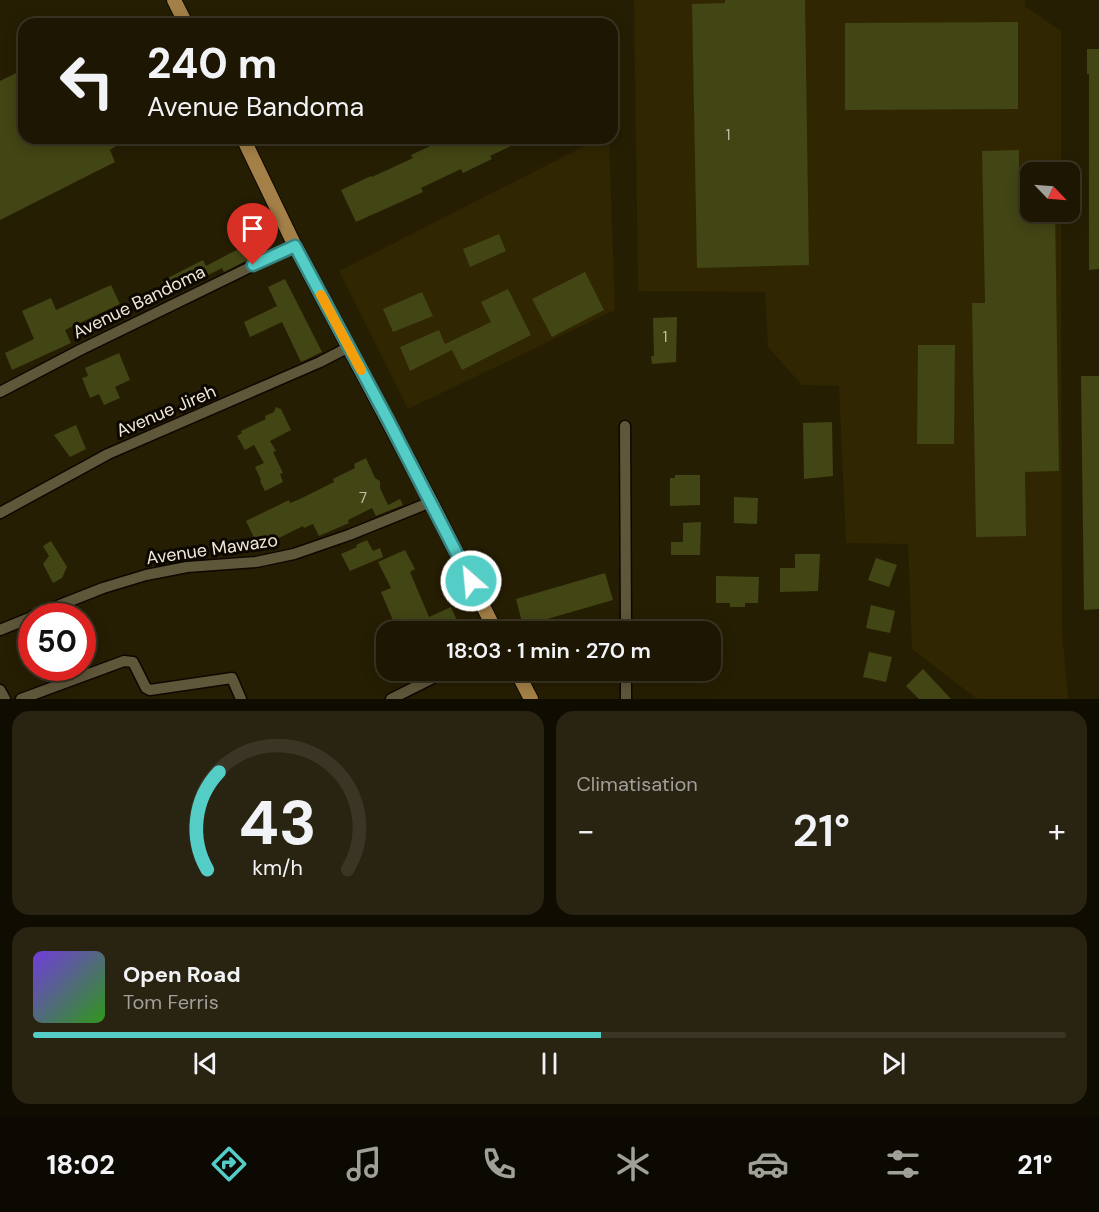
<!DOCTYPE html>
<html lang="fr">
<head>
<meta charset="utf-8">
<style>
	:root { --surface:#1c1602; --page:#292311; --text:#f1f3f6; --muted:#a09f99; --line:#3a3524; --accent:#54cdc7 }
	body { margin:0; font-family:"DM Sans",sans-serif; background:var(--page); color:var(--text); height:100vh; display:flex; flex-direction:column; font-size:22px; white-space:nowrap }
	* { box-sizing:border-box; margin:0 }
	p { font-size:20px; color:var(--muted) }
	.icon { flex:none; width:33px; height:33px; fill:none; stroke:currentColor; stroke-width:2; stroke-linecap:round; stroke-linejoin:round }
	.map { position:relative; height:699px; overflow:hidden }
	.panel { display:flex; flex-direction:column; gap:12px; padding:12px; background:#0f0c01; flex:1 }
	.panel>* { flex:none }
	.banner { position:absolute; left:18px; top:18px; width:600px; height:126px; border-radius:18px; box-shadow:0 3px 15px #0003,0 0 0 2px var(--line); background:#1c1602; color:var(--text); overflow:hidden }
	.needle { width:39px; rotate:115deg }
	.controls { position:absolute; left:1020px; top:162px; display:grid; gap:12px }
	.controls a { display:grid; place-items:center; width:60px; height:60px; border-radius:12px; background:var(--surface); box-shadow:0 3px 15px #0003,0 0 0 2px var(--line); font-size:30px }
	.speed { position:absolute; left:18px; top:603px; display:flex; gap:12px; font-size:30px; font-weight:700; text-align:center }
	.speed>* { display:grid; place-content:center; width:78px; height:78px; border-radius:50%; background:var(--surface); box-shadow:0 3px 15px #0003,0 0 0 2px var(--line); line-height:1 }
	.speed .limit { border:9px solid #d22; background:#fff; color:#111 }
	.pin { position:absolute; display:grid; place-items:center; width:51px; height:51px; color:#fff; margin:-62px -26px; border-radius:50% 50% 50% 0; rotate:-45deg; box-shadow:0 0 6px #0007 }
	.pin .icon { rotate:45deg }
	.me { position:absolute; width:66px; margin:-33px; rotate:333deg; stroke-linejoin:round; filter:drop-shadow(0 0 4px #0008) }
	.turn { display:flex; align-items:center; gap:21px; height:126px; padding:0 30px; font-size:27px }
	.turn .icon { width:78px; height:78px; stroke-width:2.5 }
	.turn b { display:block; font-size:42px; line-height:51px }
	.big { font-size:45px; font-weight:600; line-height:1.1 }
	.panel .widget { flex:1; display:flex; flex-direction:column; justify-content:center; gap:9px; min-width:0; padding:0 21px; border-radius:18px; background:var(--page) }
	.panel .dial { align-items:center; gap:0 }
	.dial svg { height:156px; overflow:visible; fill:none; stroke:var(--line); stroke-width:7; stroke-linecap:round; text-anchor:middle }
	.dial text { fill:var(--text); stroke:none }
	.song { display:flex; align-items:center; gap:18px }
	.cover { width:72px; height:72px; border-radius:9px; background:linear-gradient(135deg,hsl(260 70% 55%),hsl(110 70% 35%)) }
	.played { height:6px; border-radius:3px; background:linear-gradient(90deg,var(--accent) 55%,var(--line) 55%) }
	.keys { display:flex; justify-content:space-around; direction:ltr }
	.heat { display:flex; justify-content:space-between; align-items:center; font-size:33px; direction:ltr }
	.panel .tiles { flex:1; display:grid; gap:12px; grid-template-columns:1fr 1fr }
	.widget:last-child { grid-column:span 2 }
	.trip { position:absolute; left:376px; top:621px; width:345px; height:60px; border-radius:18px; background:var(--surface); box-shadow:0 3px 15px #0003,0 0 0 2px var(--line); font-weight:600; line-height:60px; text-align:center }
	.menu { display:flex; height:96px; justify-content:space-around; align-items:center; background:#0b0901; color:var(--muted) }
	.menu .icon { width:42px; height:42px }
	.menu .selected { color:var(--accent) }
	.menu b { font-size:27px; color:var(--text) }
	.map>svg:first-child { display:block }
	.built { fill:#302602 }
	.building { fill:#424514 }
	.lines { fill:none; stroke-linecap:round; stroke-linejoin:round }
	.minor-casing { stroke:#0f0700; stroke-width:13 }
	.major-casing { stroke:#0f0700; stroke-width:16 }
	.minor { stroke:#5f573a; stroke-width:10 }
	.major { stroke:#a38047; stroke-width:14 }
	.route-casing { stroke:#378581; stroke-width:15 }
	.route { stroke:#54cdc7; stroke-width:10 }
	.slow { stroke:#f59e0b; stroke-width:10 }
	.labels { text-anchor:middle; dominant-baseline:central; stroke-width:6; stroke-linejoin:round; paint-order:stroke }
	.number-label { font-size:15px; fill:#c3c0a8 }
	.street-label { font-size:18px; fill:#eee9d9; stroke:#0c0801 }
</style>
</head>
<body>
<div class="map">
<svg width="1099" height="699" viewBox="0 0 1099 699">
	<rect width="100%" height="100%" fill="#261e03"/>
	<path class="built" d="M634,0H1025V6L1061,31V172H1030V212H1061L1062,630L1068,699H977L912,649L908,544L846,543L839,386L802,385L768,347L765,292L638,291Z
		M600,138H609L615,310L408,409L339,271Z"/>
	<path class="building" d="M725,0H805L809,265L697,268L692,4L725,3Z
		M1018,22V109L845,110V23Z
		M1087,49H1099V269L1089,270V74H1087Z
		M24,69V138H112L116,146L110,150L115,162L0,220V81Z
		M454,138H528L490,156L492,159L463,173L461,169L421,188L423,192L356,222L341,190L371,176L372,177L413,158L411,155L441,141L442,143Z
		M1019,150V174L1030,173V212H1055L1059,471L1025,472L1026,536L976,537L972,303H985L982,151Z
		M499,234L506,251L470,267L463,249Z
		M261,237L267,250L224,272L222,268L168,295L162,281L203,260L206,266Z
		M585,272L604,310L552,337L532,299Z
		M285,279L322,352L301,362L282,322L250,337L244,322L277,306L268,287Z
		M111,285L120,304L65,330L71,343L12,370L5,353L34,339L22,311L51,298L56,310Z
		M508,289L531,335L462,370L452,350L410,371L400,347L439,330L445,344L491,322L481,302Z
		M422,292L433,316L393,332L383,309Z
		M677,317L676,362L652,364L651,356H654L653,318Z
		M918,345H955L954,444H917Z
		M119,353L130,380L115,387L120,398L104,405L99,394L90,398L82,378L88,376L85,368Z
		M1081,376H1099V609L1084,610Z
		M276,407L281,409L291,430L270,441L276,451L273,452L283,473L280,474L283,482L265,491L260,481L261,480L255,467L264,463L254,445L245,450L237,436L242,433L241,431L266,419L265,416L274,412Z
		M832,422L833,476L804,479L803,423Z
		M76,425L86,449L70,457L54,435Z
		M366,458L375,478L380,481V488L388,505L400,499L403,505L376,516L372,508L348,520L349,523L319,536L313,524L304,528L303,526L259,548L246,521L289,500L290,503L302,498L334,482L333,479L355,468L354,464Z
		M675,475H700V505L670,506V478H675Z
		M734,497L758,498L757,524L734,523Z
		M701,522L700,555H671V542H683V523Z
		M367,540L373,551L380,548L383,557L350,571L341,554L357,547L356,545Z
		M51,541L67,567L62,578L53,583L43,564L49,556L43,546Z
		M405,550L415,569L410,572L429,617L451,607L462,632H398L381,592L391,588L378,562Z
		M795,554H820L818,591L780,592V568H795Z
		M876,558L897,565L889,587L868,580Z
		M605,573L613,600L523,626L516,599Z
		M716,576L759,577L758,603H745V607H730V603H716Z
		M871,605L895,611L890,633L866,628Z
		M869,652L892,657L886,682L863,677Z
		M923,669L951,699H919L906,686Z"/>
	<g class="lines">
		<defs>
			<path id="minor" d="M0,392L80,350L275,255L295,246
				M625,426L626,632
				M0,513L108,454L320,362L349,347
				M32,616L103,588L146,575L187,567L256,562L294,554L349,535L431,502
				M0,630L32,617
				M626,670V699
				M0,690L5,699
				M21,699L124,661L133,662L146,688L150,690L232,678L241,699
				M391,699L449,670"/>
			<path id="major" d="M174,0L186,24
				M243,138L295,246L431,502L496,632
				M516,670L531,699"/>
		</defs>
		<use href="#minor" class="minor-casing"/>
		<use href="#major" class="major-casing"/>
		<use href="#minor" class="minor"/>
		<use href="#major" class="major"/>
	</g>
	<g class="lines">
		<defs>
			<path id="route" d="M253,265L295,246L388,420L471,581"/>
		</defs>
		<use href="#route" class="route-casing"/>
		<use href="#route" class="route"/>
		<path class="slow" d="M321,295L361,370"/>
	</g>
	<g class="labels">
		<g class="number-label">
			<text x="728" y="135">1</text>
			<text x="665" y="337">1</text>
			<text x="363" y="498">7</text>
		</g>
		<g class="street-label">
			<text transform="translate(139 302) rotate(-26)">Avenue Bandoma</text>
			<text transform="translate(166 411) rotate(-23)">Avenue Jireh</text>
			<text transform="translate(212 549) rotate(-8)">Avenue Mawazo</text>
		</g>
	</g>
</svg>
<div class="controls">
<a><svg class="needle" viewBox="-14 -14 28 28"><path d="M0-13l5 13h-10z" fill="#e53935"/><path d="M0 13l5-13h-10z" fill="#a09f99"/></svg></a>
</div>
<div class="speed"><div class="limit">50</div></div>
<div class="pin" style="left:253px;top:265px;background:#d93025"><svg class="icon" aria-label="arrive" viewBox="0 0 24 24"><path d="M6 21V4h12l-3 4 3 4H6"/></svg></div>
<svg class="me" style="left:471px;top:581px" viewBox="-20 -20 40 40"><circle r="17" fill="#54cdc7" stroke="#fff" stroke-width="3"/><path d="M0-11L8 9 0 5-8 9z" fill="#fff"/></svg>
<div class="trip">18:03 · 1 min · 270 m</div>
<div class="banner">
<div class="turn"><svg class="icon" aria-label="left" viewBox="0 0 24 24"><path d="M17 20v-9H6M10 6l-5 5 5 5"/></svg><div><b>240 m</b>Avenue Bandoma</div></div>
</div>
</div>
<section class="panel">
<div class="tiles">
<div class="widget dial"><svg viewBox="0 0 100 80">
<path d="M14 69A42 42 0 1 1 86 69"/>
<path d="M14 69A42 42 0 0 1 20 19" stroke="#54cdc7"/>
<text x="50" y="56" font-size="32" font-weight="700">43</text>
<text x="50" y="72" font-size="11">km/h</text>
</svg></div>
<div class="widget"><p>Climatisation</p>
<div class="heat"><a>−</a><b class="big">21°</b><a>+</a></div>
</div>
<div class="widget">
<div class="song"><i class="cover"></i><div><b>Open Road</b><p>Tom Ferris</p></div></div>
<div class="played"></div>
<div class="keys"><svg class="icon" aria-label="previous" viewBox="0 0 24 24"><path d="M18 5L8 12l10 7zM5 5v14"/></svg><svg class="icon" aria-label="pause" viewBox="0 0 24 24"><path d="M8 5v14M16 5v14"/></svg><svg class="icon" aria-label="next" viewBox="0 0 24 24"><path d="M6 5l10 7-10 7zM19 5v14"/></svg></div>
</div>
</div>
</section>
<nav class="menu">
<b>18:02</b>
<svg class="icon selected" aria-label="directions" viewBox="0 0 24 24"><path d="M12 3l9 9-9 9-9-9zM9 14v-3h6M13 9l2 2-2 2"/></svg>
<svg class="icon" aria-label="music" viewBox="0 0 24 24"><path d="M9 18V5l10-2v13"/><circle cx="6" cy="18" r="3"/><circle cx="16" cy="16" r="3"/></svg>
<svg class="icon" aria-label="phone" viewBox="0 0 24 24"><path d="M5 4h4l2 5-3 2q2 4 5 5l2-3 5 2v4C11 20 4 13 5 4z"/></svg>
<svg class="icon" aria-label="climate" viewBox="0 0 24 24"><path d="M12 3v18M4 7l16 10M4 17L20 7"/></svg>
<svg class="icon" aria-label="car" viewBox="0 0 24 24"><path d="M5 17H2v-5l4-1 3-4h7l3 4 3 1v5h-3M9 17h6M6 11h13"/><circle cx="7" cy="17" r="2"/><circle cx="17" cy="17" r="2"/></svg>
<svg class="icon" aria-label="filters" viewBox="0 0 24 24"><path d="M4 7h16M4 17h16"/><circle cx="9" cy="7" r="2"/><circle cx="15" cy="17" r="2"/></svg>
<b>21°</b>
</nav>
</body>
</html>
